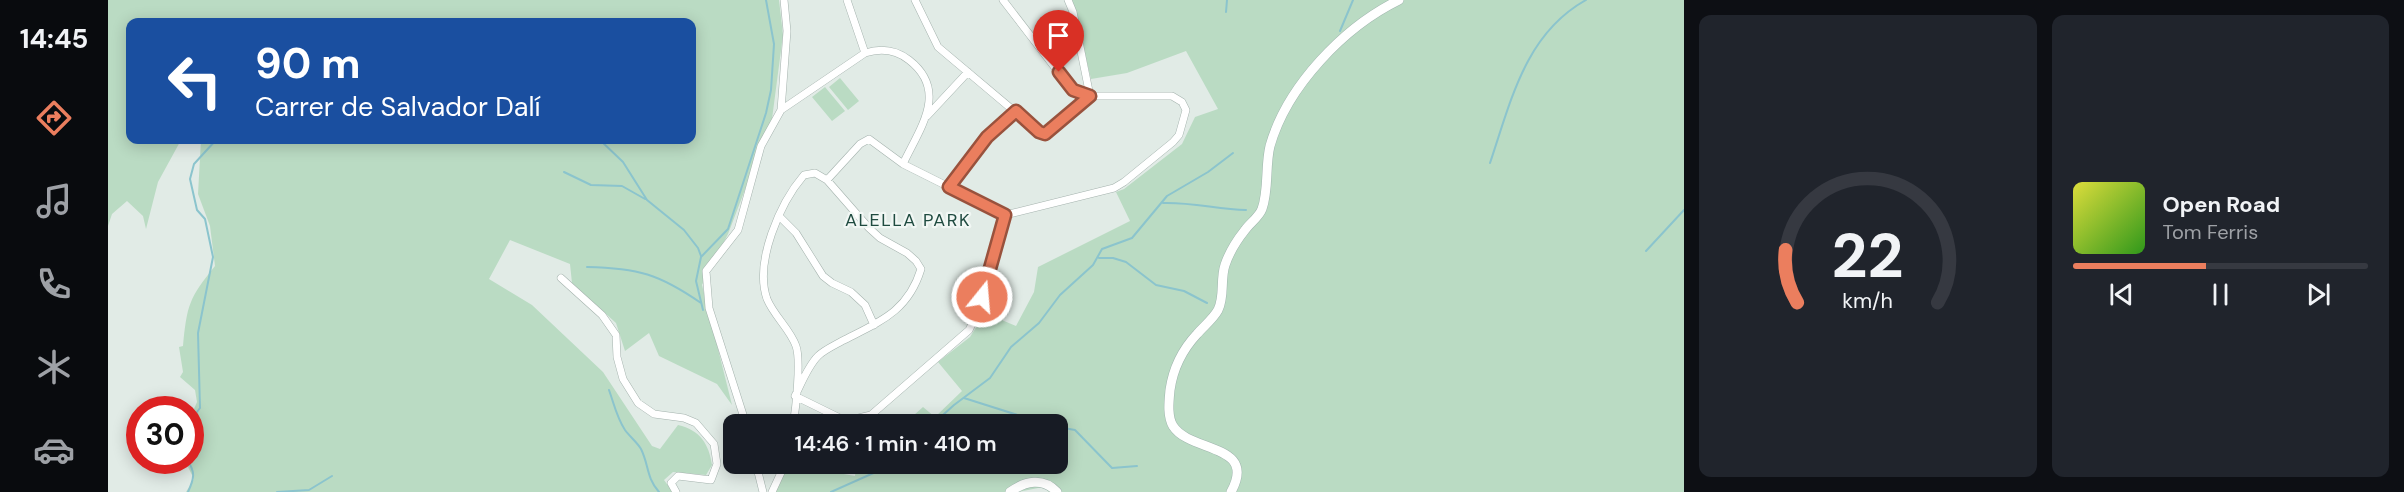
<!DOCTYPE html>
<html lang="es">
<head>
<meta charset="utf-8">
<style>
	:root { --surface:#171b24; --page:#20242c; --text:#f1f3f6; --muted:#9ea1a6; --line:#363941; --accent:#eb7e5e }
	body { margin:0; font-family:"DM Sans",sans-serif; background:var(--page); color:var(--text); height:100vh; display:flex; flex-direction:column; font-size:22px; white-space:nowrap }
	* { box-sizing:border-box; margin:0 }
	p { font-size:20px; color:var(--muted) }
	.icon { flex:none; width:33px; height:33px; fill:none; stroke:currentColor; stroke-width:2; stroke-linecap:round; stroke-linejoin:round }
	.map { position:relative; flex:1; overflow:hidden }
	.side { display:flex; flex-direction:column; gap:15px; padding:15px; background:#0d0f14; width:720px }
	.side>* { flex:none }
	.hud { position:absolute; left:18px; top:18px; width:570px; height:126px; border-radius:12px; box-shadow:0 3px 15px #0003; background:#1a4fa0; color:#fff; overflow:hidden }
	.speed { position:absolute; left:18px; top:396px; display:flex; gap:12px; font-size:30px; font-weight:700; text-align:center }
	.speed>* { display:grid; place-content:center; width:78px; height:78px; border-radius:50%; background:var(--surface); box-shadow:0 3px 15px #0003; line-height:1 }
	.speed .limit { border:9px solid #d22; background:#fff; color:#111 }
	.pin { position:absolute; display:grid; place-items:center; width:51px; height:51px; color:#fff; margin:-62px -26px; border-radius:50% 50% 50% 0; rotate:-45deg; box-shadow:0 0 6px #0007 }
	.pin .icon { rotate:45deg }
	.me { position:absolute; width:66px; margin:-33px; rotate:17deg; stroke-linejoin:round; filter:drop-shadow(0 0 4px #0008) }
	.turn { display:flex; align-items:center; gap:21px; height:126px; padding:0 30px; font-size:27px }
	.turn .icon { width:78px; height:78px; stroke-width:2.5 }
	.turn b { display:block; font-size:42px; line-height:51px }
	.side .tile { flex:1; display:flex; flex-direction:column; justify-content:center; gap:9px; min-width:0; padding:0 21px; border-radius:12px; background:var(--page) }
	.side .dial { align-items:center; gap:0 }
	.dial svg { height:156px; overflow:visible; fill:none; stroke:var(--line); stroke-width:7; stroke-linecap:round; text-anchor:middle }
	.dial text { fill:var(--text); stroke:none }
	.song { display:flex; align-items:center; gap:18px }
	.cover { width:72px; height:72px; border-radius:9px; background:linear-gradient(135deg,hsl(60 70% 55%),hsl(110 70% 35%)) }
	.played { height:6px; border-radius:3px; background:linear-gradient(90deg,var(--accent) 45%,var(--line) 45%) }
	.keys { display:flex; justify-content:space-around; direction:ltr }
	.side .tiles { flex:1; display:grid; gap:15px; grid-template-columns:repeat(2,1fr) }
	.trip { position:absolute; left:615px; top:414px; width:345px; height:60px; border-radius:12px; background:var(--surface); box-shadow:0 3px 15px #0003; font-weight:600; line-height:60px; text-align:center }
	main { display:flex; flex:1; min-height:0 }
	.dock { display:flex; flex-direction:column; width:108px; justify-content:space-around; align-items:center; background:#090b0e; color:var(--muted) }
	.dock .icon { width:42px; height:42px }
	.dock .selected { color:var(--accent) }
	.dock b { font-size:27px; color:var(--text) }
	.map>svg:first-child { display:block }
	.green { fill:#badbc3 }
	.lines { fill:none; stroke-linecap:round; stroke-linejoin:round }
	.stream { stroke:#8bc4cd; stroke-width:2 }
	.street-casing { stroke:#a4b2ad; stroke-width:8 }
	.secondary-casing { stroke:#a0b6ae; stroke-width:10 }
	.street { stroke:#fff; stroke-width:7 }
	.secondary { stroke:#fff; stroke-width:9 }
	.route-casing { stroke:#99523d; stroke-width:15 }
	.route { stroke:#eb7e5e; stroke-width:10 }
	.labels { text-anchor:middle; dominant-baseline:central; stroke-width:4.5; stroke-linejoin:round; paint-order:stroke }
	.neighbourhood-label { font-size:18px; letter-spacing:1.5px; fill:#1f4b40; stroke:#f1f7f4 }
</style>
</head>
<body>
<main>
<nav class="dock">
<b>14:45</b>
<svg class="icon selected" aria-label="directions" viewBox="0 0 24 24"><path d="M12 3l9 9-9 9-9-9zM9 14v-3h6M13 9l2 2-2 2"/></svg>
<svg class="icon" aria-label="music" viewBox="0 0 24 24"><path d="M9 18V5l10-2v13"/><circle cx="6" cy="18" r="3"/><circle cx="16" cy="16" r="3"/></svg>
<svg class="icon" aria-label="phone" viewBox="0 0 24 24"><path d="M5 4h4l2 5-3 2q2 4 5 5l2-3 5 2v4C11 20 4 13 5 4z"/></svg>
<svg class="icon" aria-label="climate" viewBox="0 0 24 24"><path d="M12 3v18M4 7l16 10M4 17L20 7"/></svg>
<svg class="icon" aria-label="car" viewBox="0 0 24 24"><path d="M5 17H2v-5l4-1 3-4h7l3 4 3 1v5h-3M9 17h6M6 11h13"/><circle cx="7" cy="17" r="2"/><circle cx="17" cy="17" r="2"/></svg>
</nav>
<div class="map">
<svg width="1576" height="492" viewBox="0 0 1576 492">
	<rect width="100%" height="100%" fill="#e1ebe6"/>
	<path class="green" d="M0,0H671L675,35L664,119L620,234L594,285L624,405L609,384L551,356L541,333L517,351L508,323L464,283L462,264L402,240L381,279L424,305L495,372L544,446L552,449L570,425C592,430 601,444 604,465L598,475L565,472L556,480L565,492H78L86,479L77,461L82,460L83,416L89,402L87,390L72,377L75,372L71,347L75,346C79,305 81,298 107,266L102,226L90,194L93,140H584V22H22V140H73L50,182L38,229L35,216L19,201L4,214L0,226Z
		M964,0H1576V492H941L935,487L910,492H667L680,464L747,476L748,464H950V424H796L815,407L827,417L854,391L830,362L862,337L877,313L908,326L926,292L930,267L1022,221L1008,192L1016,189L1074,144L1087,117L1110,109L1078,51L1019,73L983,79Z
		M732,78L751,101L740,110L721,87Z
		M717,87L737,111L724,121L704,97Z"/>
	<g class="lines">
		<path class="stream" d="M1118,12L1119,0
			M1232,31L1245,0
			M492,140L515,162L539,200L576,230L590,248L593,256
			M1382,163C1403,101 1417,34 1478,0
			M456,172L483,185L514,186L537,199
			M1055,203C1083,202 1109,209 1138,210
			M1538,251L1576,210
			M991,258H1005L1018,262L1048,285L1076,291L1099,303
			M479,267C530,268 551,274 593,303
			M595,310L588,281L593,257L620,229L658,113L663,90L666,44L658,0
			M501,390C506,404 509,418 517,430C522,437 529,442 533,449C541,465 538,477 551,492
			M856,398L938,424
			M82,421L92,408L90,333L105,257L97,219L89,210L82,179L86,164L108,140
			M825,424L846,405L882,378L903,347L931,323L952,295L985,265L994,249L1024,238L1059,196L1100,172L1125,153
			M950,427L967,430L1004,468L1029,466
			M79,460C88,472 86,479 80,492
			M169,492L201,490L224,476
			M723,492L779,467L783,464"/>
		<defs>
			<path id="street" d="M739,0L757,53
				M807,0L830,47L931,132L937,134L942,132L982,96
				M895,0L965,91L982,96H1064L1074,102L1078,110L1071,135L1065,142L1016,182L1006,188L897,215
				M960,0L965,12L982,96
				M673,110L679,31L676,0
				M819,116L860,72
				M719,180L752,144L761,139L795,164L897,215
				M841,187L879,137L908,111
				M672,217L688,233L715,276L724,283L743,292L757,305L766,325
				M453,278L494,315L508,335L509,357L515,379L530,403L546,414L576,418L588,423L606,444L609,464L603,480L570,476L563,483L568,492
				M687,396L738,421L763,415L861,330C880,295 887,253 897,215
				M638,424L601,308L598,271L630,230L653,146L673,110L757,53C773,48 787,49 801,60C841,91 812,128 795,164
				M685,424C688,409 693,360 688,346C682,329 666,316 659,299C646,262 672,203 696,175L707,173L719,180L761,228L772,238L799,253L808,261L813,269C800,312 771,322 734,341C727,345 716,350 710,356C700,366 694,382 687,396
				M648,464L655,492
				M664,492L677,464"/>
			<path id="secondary" d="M902,492C917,481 935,477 949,492
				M1123,492C1150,443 1082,453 1065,426C1059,416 1061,401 1062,390C1065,369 1075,349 1089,334C1096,326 1105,319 1110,310C1117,296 1112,280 1117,265C1121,253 1129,240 1137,230C1142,223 1151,217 1154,209C1161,190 1157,166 1162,146C1179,86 1236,27 1291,0"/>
		</defs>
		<use href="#street" class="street-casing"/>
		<use href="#secondary" class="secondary-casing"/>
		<use href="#street" class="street"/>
		<use href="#secondary" class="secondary"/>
	</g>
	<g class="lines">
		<defs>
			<path id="route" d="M874,297L897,215L841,187L879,137L908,111L931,132L937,134L982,96L965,90L951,72"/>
		</defs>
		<use href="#route" class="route-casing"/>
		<use href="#route" class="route"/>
	</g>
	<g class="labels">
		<g class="neighbourhood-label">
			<text x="800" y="220">ALELLA PARK</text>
		</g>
	</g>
</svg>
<div class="speed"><div class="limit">30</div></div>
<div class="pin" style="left:951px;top:72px;background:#d93025"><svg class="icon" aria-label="arrive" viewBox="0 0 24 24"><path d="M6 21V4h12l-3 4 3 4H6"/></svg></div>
<svg class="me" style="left:874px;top:297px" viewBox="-20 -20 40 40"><circle r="17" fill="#eb7e5e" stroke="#fff" stroke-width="3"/><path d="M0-11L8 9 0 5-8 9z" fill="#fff"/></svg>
<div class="trip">14:46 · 1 min · 410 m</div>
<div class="hud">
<div class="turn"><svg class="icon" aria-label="left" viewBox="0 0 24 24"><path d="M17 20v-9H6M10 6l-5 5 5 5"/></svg><div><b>90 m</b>Carrer de Salvador Dalí</div></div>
</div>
</div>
<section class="side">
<div class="tiles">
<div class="tile dial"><svg viewBox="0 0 100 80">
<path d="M14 69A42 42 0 1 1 86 69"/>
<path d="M14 69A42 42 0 0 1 8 42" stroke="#eb7e5e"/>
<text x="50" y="56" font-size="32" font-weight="700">22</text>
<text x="50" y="72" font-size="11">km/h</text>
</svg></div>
<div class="tile">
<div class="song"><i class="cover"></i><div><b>Open Road</b><p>Tom Ferris</p></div></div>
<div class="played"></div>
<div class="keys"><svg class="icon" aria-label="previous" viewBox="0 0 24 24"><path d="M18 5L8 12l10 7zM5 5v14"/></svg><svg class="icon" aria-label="pause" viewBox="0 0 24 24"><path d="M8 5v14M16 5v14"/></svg><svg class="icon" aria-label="next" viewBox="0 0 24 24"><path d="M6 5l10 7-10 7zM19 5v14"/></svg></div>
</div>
</div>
</section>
</main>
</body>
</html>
